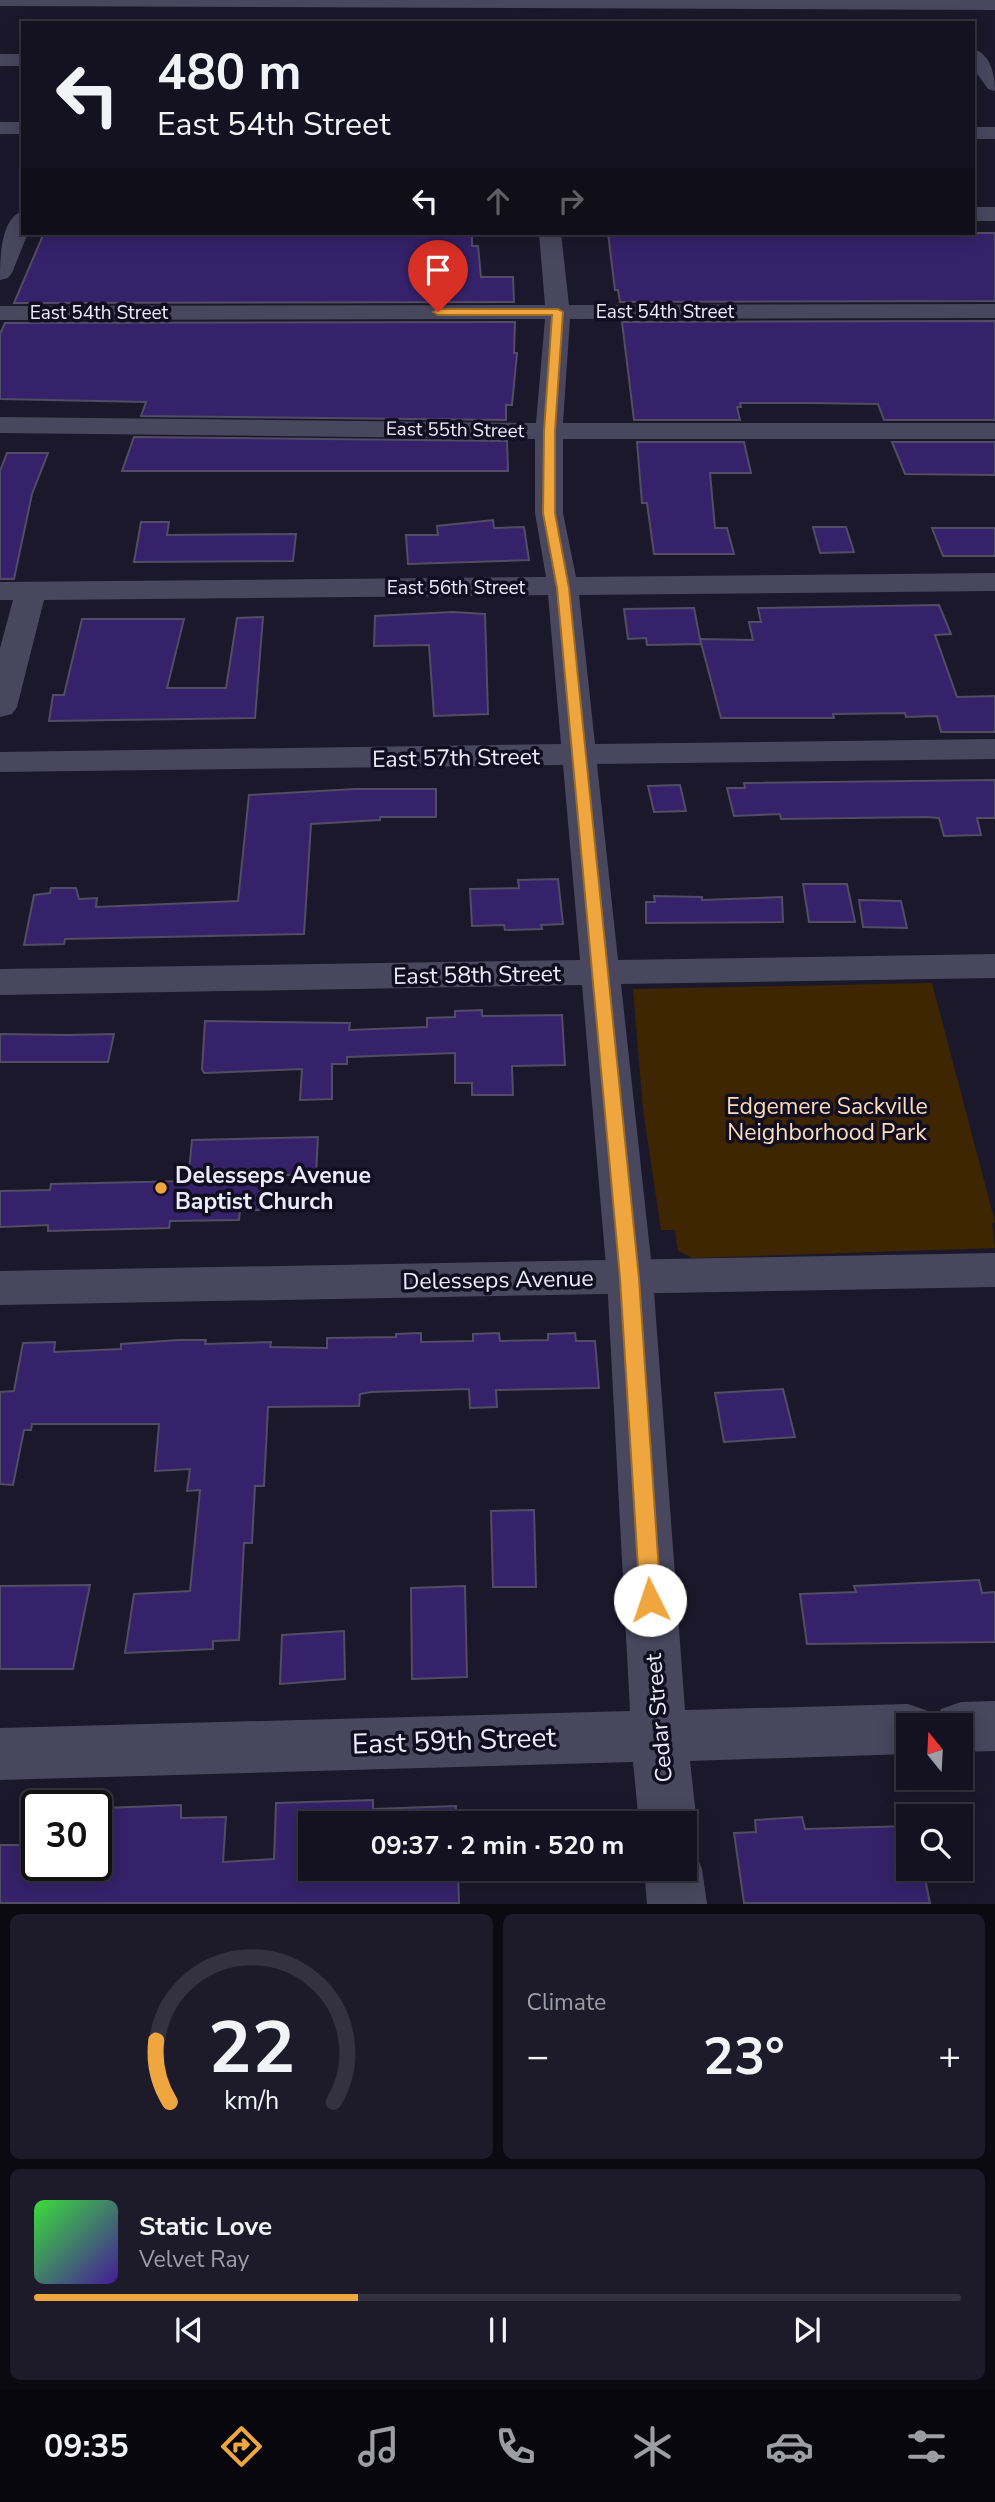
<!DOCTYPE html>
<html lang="en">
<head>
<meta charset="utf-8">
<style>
	:root { --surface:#141220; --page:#1d1b29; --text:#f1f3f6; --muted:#9d9ea5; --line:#33323e; --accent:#f0a63f }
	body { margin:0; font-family:"Nunito Sans",sans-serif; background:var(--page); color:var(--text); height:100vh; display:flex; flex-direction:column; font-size:26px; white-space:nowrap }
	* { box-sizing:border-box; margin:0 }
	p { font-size:23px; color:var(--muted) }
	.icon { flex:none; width:38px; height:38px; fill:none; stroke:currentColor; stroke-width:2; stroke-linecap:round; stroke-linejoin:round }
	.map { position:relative; height:1904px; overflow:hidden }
	.drawer { display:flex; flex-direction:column; gap:10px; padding:10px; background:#0b0a12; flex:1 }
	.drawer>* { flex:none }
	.banner { position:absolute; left:21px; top:21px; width:954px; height:214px; border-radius:0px; box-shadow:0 4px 18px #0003,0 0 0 2px var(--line); background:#141220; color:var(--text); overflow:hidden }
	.needle { width:46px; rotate:342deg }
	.controls { position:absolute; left:896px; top:1713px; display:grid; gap:14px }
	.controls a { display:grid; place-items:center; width:77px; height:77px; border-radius:0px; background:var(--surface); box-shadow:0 4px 18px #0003,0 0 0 2px var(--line); font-size:35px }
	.speed { position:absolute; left:21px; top:1790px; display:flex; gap:14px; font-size:35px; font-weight:700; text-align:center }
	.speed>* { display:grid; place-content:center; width:91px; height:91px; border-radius:50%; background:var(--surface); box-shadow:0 4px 18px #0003,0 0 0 2px var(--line); line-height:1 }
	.speed .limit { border:4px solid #111; border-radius:10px; background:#fff; color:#111 }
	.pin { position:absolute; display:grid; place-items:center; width:60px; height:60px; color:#fff; margin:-72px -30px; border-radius:50% 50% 50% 0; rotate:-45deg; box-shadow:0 0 7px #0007 }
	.pin .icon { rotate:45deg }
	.me { position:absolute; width:77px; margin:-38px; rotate:356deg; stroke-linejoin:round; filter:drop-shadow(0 0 5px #0008) }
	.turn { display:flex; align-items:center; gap:24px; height:147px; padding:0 21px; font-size:32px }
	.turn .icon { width:91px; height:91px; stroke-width:2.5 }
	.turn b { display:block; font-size:49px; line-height:60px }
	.lanes { display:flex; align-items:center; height:66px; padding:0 21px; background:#0003; justify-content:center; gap:35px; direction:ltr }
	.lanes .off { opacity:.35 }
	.big { font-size:52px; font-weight:700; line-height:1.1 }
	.drawer .widget { flex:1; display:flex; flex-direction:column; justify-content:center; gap:10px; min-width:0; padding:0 24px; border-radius:10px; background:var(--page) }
	.drawer .dial { align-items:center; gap:0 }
	.dial svg { height:182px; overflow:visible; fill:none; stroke:var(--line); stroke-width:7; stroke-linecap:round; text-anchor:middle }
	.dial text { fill:var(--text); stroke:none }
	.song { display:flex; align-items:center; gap:21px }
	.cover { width:84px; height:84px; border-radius:10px; background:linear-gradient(135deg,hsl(120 70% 55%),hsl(260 70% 35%)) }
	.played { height:7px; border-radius:4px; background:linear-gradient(90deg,var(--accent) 35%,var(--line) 35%) }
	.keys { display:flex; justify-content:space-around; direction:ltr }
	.heat { display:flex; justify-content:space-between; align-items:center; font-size:38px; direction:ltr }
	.drawer .tiles { flex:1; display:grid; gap:10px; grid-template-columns:1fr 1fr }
	.widget:last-child { grid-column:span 2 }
	.trip { position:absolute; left:298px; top:1811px; width:399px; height:70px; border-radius:0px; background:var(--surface); box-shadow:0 4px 18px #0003,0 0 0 2px var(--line); font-weight:700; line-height:70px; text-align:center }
	.menu { display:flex; height:112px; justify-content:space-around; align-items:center; background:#08070d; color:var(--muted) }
	.menu .icon { width:49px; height:49px }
	.menu .current { color:var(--accent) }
	.menu b { font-size:32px; color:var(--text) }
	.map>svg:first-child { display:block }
	.green { fill:#3f2602 }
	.building { fill:#35226a; stroke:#504d64; stroke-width:2 }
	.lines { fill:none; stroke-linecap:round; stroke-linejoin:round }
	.minor { fill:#49475d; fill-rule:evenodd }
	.secondary { fill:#49475d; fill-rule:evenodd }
	.route { fill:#f0a63f; stroke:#9c6c29; stroke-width:2 }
	.poi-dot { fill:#f0a63f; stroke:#120e21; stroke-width:2.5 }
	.labels { text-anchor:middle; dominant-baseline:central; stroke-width:7; stroke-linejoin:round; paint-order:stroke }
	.far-street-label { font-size:19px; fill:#ecebf9; stroke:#120e21 }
	.street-label { font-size:23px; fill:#ecebf9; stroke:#120e21 }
	.park-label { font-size:23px; fill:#fcddb8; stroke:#120e21 }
	.poi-label { font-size:23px; font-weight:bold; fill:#ecebf9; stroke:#120e21; text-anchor:start }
	.near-street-label { font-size:28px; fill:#ecebf9; stroke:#120e21 }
</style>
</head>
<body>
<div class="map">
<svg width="995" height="1904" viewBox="0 0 995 1904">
	<rect width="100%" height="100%" fill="#1b182b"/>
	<path class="green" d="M932,983L995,1222L992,1223L995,1248L693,1258L678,1251L675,1230H661L643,1109L633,989Z"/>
	<path class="building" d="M44,233H472V246H478L481,277H513L514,302L14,303Z
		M608,233H995V301L620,302L618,290H615Z
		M995,321V420H884L878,404L809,403H740L741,407H737L740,420H634L622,322Z
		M515,322L514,353H517L512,405H506V420L141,416L146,402L0,399V334L5,323Z
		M134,437L507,441L508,471H122Z
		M637,442H744L751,473H710L715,528H727L734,554H654L647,503H642Z
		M892,442H995V475L905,474Z
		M7,453H48L32,494L14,579H0V471Z
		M493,520L494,528L524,527L529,560L408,564L406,535H438L437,526Z
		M141,522H169L167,535L296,534L293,561L134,562Z
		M813,527H846L854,552L820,553Z
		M932,528H995V556H943Z
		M939,605L951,634L935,635L957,697L995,696V732H941L937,716L906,717L905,713L833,714L834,718H721L700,639L753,640L749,622H761L758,608Z
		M694,608L701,644L647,645L646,638L628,639L624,609Z
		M453,612L485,614L488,714L434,716L429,645L374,646L375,616Z
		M263,617L255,718L49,721L53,695H64L82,619H184L167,688H226L237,618Z
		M995,780V818H977L981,835L944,836L939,818L925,817L781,819L780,814L734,816L727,788H745L744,783Z
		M680,785L686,811L654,812L648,786Z
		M355,789H436V817H380V820L311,824L304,934L65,939L64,944L24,945L34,895L50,893L51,888H76L79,899L97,898L96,907L238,901L249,795Z
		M558,879L563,924L541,925L542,929L505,930L504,925L472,926L470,889L519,888L518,880Z
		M803,884H847L855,922H809Z
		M654,896L702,897V900L782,897L783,922L646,923V902H655Z
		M859,900L901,901L907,928L863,927Z
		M482,1010V1016L562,1015L565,1065L512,1066L513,1095H472V1083H455V1053L347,1057V1064H332V1099L300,1100L302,1069L204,1073L202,1069L205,1021L350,1023L349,1030L427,1027V1018L455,1017V1011Z
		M0,1034L68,1035L114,1034L108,1062H0Z
		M318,1137L316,1174L262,1176L259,1210H240L239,1220L170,1221L169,1228L48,1231V1225L0,1227V1191L50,1190L51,1184L188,1181L192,1140Z
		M421,1333V1342L473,1341V1334L499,1333L500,1341L548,1340V1334L575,1333L576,1341H595L599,1388L496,1390L497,1407L470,1408L469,1389L371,1392L360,1394L359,1406L268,1407L264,1486H255L252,1543H244L239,1640L213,1641V1649L125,1653L134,1594L190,1591L200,1490L187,1491L190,1469L155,1471L159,1424H32L31,1430H24L13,1485L0,1484V1392L14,1391L23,1343L55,1342L54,1352L121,1349V1344L179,1340H206L205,1344L271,1342L270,1347L327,1348V1338L396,1337V1334Z
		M783,1389L795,1437L724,1442L715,1393Z
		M534,1510L536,1587H493L491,1511Z
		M979,1580L982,1593L995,1592V1642L807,1644L800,1594L856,1592L854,1586Z
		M90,1585L73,1669H0V1586Z
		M465,1586L467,1677L412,1679L411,1588Z
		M344,1631L345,1679L280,1684L282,1635Z
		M373,1800V1809L456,1806V1824H310V1869H458L459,1903H0V1845H37V1866H97L104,1808L181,1805V1818L226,1817L223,1862L274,1859L276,1803Z
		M802,1817L805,1829L908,1826V1869H923L930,1903H744L734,1833L756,1832L755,1820Z"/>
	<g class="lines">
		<path class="minor" d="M0,0H995V10L0,6Z
			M973,49C991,54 995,75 995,91L988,89L973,68Z
			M0,54H23V66H0Z
			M973,207H995V221H973Z
			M23,211V233H28L12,273L8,278L0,280C0,260 0,218 23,211Z
			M539,233H561L569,305L995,304V318L570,319L563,423H995V439H563V513L576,577L995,573V591L579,595L595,744L995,739V759L597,764L618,960L995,954V978L621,984L653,1278L685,1710L908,1704L928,1711L934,1725L941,1709L961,1702L995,1701V1751L961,1752V1726H908V1754L690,1761L697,1824L688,1843L684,1845V1824H639L633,1762L0,1780V1728L630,1711L607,1278L582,985L0,995V969L580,960L563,765L0,772V752L561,744L548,595L44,600L17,707L12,714L0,717V648L13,600H0V582L546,577L535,513V439L0,433V417L536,423L545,319L0,320V306L545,305Z
			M684,1845L694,1849L702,1869L707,1904H647L644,1869H684Z"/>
		<path class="secondary" d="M0,122H23V134H0Z
			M973,127H995V139H973Z
			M995,1253V1287L0,1305V1271Z"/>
	</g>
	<path class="route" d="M558,309L563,312L555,431V513L569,588L639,1278L661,1600L658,1607L650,1610L643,1607L640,1600L620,1278L557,588L543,513L544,431L552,315H438L433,312L438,309Z"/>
	<circle class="poi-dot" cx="161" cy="1188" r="7"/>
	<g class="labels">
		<g class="far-street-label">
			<text x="665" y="312">East 54th Street</text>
			<text x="99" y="313">East 54th Street</text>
			<text transform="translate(455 430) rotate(1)">East 55th Street</text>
			<text x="456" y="588">East 56th Street</text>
		</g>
		<g class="street-label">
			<text transform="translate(456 758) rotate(-1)">East 57th Street</text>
			<text transform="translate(477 975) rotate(-1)">East 58th Street</text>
			<text transform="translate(498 1280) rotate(-1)">Delesseps Avenue</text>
			<text transform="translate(659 1718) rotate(-95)">Cedar Street</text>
		</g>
		<g class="park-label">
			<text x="827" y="1106">Edgemere Sackville<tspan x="827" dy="26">Neighborhood Park</tspan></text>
		</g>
		<g class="poi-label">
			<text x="175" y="1175">Delesseps Avenue<tspan x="175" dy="26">Baptist Church</tspan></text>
		</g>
		<g class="near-street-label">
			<text transform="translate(454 1741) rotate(-2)">East 59th Street</text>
		</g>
	</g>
</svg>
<div class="controls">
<a><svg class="needle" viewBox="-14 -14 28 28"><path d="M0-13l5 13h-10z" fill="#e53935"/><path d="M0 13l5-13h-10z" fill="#9d9ea5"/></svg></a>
<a><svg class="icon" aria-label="search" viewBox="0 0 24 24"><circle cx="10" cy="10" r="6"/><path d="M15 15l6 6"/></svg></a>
</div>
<div class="speed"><div class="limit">30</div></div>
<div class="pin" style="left:438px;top:312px;background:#d93025"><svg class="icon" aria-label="arrive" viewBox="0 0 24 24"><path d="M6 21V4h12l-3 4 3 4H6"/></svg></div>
<svg class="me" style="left:650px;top:1600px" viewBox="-20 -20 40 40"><circle r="19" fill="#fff"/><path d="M0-13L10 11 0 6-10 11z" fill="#f0a63f"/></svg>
<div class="trip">09:37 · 2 min · 520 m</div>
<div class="banner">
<div class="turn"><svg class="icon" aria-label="left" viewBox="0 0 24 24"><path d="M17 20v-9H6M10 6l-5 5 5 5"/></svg><div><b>480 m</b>East 54th Street</div></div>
<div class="lanes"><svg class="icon" aria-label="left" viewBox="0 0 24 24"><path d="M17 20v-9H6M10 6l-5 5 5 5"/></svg><svg class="icon off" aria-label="ahead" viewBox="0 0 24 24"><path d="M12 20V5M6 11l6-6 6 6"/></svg><svg class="icon off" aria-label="right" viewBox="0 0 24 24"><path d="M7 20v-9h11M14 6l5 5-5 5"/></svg></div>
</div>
</div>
<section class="drawer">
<div class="tiles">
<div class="widget dial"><svg viewBox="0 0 100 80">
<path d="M14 69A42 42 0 1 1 86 69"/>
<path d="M14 69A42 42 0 0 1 8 42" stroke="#f0a63f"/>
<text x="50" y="56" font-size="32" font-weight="700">22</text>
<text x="50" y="72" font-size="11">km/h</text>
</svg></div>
<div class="widget"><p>Climate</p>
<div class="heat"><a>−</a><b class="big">23°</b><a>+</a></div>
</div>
<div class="widget">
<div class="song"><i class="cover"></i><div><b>Static Love</b><p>Velvet Ray</p></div></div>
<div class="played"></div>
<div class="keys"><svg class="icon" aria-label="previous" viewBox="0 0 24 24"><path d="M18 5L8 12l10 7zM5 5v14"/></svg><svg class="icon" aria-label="pause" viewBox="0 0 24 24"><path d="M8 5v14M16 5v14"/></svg><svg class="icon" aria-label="next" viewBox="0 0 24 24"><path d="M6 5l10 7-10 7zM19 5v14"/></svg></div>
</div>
</div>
</section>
<nav class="menu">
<b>09:35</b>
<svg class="icon current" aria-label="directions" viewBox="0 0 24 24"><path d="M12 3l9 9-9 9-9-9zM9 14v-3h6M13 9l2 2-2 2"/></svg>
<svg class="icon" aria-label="music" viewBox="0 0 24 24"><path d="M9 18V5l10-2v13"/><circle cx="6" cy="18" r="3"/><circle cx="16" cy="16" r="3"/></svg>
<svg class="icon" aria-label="phone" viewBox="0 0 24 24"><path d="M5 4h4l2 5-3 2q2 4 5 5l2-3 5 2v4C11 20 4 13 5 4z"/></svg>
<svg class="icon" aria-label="climate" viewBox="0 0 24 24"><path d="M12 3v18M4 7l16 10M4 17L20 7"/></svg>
<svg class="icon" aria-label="car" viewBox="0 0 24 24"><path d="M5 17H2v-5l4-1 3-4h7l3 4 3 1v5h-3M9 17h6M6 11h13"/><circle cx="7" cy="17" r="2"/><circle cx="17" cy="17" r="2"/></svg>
<svg class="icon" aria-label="filters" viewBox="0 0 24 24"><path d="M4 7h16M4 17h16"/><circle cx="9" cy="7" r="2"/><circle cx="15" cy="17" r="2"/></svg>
</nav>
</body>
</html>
